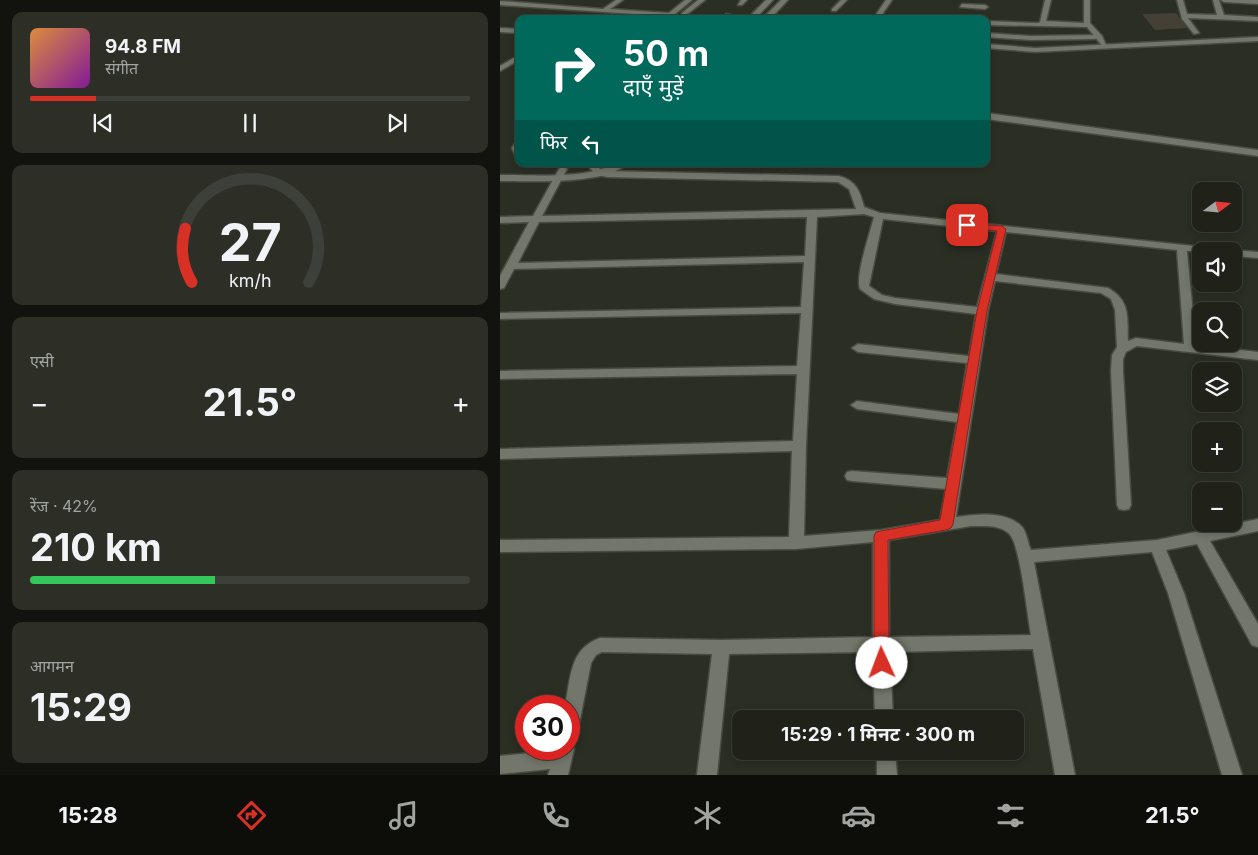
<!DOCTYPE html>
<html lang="hi">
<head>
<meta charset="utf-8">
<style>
	:root { --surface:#20221a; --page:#2d2f27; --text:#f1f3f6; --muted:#a2a4a2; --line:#3d3f39; --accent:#d93025 }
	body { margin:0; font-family:Inter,"Noto Sans Devanagari",sans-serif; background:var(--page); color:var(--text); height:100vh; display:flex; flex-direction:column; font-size:19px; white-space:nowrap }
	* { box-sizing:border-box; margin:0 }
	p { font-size:16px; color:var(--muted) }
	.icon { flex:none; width:28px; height:28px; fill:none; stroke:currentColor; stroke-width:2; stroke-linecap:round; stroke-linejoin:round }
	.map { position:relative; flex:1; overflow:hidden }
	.sheet { display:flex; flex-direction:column; gap:12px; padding:12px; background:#12130e; width:500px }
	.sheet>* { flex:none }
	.hud { position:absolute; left:15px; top:15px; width:475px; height:152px; border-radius:10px; box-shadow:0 2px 8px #0003,0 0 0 1px var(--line); background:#00695c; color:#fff; overflow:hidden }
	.needle { width:32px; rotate:74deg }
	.tools { position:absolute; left:692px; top:182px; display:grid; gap:10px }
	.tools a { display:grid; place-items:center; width:50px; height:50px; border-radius:10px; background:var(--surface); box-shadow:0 2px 8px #0003,0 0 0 1px var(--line); font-size:25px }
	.speed { position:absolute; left:15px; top:695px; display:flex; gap:10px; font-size:25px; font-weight:700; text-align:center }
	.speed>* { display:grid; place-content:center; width:65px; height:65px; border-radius:50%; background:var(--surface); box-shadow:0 2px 8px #0003,0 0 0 1px var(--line); line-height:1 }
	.speed .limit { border:8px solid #d22; background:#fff; color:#111 }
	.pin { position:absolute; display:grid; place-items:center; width:42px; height:42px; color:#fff; margin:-21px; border-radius:10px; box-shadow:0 2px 8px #0006 }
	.me { position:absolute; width:55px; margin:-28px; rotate:358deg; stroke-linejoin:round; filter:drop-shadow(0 0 4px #0008) }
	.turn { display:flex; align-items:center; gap:18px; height:105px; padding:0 25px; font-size:22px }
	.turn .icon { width:65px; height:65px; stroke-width:2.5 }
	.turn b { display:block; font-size:35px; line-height:42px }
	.then { display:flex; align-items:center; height:48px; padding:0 25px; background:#0003; gap:10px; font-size:19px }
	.big { font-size:38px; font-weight:700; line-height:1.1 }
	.sheet .card { flex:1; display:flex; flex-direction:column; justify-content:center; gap:8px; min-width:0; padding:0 18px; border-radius:10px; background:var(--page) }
	.sheet .dial { align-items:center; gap:0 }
	.dial svg { height:130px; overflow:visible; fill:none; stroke:var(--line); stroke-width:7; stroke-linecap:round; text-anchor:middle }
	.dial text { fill:var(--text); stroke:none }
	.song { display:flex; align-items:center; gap:15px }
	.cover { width:60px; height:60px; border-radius:8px; background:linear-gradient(135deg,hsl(30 70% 55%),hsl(290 70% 35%)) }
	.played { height:5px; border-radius:2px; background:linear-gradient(90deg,var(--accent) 15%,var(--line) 15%) }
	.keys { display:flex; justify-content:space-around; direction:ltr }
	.heat { display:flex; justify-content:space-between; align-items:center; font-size:28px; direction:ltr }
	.charge { height:8px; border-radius:4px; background:linear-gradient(90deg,#34c759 42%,var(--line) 0) }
	.trip { position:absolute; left:232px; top:710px; width:292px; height:50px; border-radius:10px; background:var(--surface); box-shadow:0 2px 8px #0003,0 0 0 1px var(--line); font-weight:700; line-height:50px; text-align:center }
	.dock { display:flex; height:80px; justify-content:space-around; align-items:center; background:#0d0e0a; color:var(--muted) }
	.dock .icon { width:35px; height:35px }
	.dock .on { color:var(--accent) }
	.dock b { font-size:22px; color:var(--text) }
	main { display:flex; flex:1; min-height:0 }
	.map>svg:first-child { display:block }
	.building { fill:#454035 }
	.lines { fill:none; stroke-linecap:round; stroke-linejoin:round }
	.minor-casing { stroke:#494b42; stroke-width:3 }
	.tertiary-casing { stroke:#494b42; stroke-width:3 }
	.minor { fill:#73766a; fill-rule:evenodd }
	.tertiary { fill:#73766a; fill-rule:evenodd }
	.route { fill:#d93025; stroke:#8d1f18 }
</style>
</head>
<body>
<main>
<section class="sheet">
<div class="card">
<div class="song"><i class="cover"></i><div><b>94.8 FM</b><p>संगीत</p></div></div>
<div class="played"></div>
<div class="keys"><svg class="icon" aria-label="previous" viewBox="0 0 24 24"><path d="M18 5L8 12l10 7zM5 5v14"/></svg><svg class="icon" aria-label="pause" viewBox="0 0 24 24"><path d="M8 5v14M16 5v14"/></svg><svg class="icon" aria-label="next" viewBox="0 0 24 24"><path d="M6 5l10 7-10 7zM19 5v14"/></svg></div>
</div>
<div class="card dial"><svg viewBox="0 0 100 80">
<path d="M14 69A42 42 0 1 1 86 69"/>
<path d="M14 69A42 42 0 0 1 10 36" stroke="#d93025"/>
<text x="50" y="56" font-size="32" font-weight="700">27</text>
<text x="50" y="72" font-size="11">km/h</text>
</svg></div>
<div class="card"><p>एसी</p>
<div class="heat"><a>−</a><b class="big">21.5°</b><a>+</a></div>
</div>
<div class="card"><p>रेंज · 42%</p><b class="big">210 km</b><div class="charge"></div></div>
<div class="card"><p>आगमन</p><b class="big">15:29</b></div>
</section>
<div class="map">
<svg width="758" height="775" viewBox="0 0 758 775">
	<rect width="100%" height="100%" fill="#2b2e23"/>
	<path class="building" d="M676,13L687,28L655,30L642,14Z"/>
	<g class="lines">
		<defs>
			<path id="minor" d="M116,0H123L110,9L169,13L185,0H192L169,19H162L164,16L0,5V1L103,9Z
				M198,0H205L186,15H182V13Z
				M241,0H247L242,5H238Z
				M341,0H347L336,11H332V9Z
				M386,0H392L379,19H373Z
				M545,0H551L546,21L584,23V0H590V23L602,36L607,47H603L587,27L486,25V21L538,23L540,22Z
				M677,0H683L687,14L717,15L713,0H719L724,15L758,17V21L688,18L699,33L694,34L682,19Z
				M721,0H758V4L724,2Z
				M462,4L485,5L488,7L485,9L460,7Z
				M226,14L231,15L228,19H221Z
				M19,55V60L0,71V66Z
				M16,142H19V157H16L12,148Z
				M87,164H95L101,170L107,171L339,176C356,181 360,191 364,207L380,213L722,249L723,251H687L696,345L758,352V360L637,346L626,352L623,359V371L631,505L629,509L624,510L619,509L617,505L611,371L612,355L617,347L615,310L611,299L601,293L495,281L488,311L456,517C476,514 508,510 523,528C527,534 528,544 531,550L657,540L758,519V531L710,541L758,624V647L752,645L697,544L666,550L684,593L742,775H722L668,593L652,552L534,562L575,775H555L533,649L390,652L393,719H375L373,652L229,654L217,775H197L212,654L102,652L96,655L91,663L78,730L76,736L69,739V706H65C71,678 69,649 100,638L221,640L373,637V542L296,549L0,552V540L289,537L292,451L0,459V449L293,441L297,374L0,379V371L297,366L301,313L0,319V313L301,307L304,262L14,269L4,288L0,289V276L29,222L0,223V217L33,216L59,169L63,166L67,169L42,216L356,209L349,189L338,182L107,177L95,174ZM364,214L374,217C370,233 355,276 360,289L374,299L395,304L476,314L469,356L358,344L352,348L358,352L467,363L459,414L357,401L351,405L357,409L457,422L447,478L352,471L347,472L345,476L347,480L352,481L446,489L440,520L381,530L304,536L306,446L317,217ZM307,217L305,256L18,263L39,222ZM383,219L497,231L477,307L395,298L382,295L369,286ZM506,232L677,250L684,344L636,338L628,341C627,317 631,301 608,288L496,274ZM471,526C483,526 503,524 511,536C521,552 527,613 531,635L389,637V540Z
				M734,250L758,252V258L734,256V251H730Z
				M69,741L72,743L74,749L68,775H48L50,769L0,774V756L69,749Z
				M377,751H395L397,775H377Z"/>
			<path id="tertiary" d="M266,0H273L255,19H247Z
				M281,0H288L270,19H262Z
				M0,28L19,29V33L0,32Z
				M486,33L531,36L595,35L599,37L595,39L531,40L486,37Z
				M758,37V41L535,52L486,48V44L535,48Z
				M486,113L758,150V156L486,119Z
				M114,164H126C107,185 28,181 0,181V175C33,175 85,179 114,164Z"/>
		</defs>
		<use href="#minor" class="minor-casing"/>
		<use href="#tertiary" class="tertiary-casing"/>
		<use href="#minor" class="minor"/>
		<use href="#tertiary" class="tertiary"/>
	</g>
	<path class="route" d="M464,223L502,226L506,229L487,311L453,524L451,528L446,530L388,540L389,663L387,668L382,670L376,668L374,663V536L376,532L381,531L440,520L477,311L497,231L467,228L464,227Z"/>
</svg>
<div class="tools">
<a><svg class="needle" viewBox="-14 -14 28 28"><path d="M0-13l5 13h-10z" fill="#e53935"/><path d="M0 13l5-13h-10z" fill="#a2a4a2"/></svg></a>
<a><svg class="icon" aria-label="sound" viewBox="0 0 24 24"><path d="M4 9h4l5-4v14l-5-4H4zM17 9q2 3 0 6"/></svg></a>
<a><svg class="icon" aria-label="search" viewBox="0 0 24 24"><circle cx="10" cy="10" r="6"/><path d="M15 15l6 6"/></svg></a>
<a><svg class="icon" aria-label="layers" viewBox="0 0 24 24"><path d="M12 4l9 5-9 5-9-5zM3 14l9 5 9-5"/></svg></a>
<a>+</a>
<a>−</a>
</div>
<div class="speed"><div class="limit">30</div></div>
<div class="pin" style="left:467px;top:225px;background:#d93025"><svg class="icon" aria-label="arrive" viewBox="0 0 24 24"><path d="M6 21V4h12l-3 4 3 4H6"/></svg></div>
<svg class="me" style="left:382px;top:663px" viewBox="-20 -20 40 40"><circle r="19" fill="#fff"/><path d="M0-13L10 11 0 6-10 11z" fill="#d93025"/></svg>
<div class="trip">15:29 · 1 मिनट · 300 m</div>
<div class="hud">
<div class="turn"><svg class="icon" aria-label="right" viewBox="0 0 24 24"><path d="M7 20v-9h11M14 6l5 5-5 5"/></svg><div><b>50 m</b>दाएँ मुड़ें</div></div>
<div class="then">फिर<svg class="icon" aria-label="left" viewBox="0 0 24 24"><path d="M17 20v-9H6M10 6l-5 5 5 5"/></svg></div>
</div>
</div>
</main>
<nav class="dock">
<b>15:28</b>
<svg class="icon on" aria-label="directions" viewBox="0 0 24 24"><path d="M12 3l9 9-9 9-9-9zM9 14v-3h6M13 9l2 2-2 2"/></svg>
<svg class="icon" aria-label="music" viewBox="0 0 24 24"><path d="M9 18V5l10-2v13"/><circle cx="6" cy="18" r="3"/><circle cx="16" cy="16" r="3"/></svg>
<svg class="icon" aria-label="phone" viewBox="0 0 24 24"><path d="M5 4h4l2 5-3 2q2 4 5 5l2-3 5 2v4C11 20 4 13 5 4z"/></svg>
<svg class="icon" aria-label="climate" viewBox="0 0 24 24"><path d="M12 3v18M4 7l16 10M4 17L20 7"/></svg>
<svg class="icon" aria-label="car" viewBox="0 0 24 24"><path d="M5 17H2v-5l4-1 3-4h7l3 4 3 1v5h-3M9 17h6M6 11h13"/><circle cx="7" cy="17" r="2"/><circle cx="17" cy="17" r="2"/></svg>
<svg class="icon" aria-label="filters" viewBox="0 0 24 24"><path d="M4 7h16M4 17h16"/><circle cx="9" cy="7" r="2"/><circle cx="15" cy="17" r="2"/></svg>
<b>21.5°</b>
</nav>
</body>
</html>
